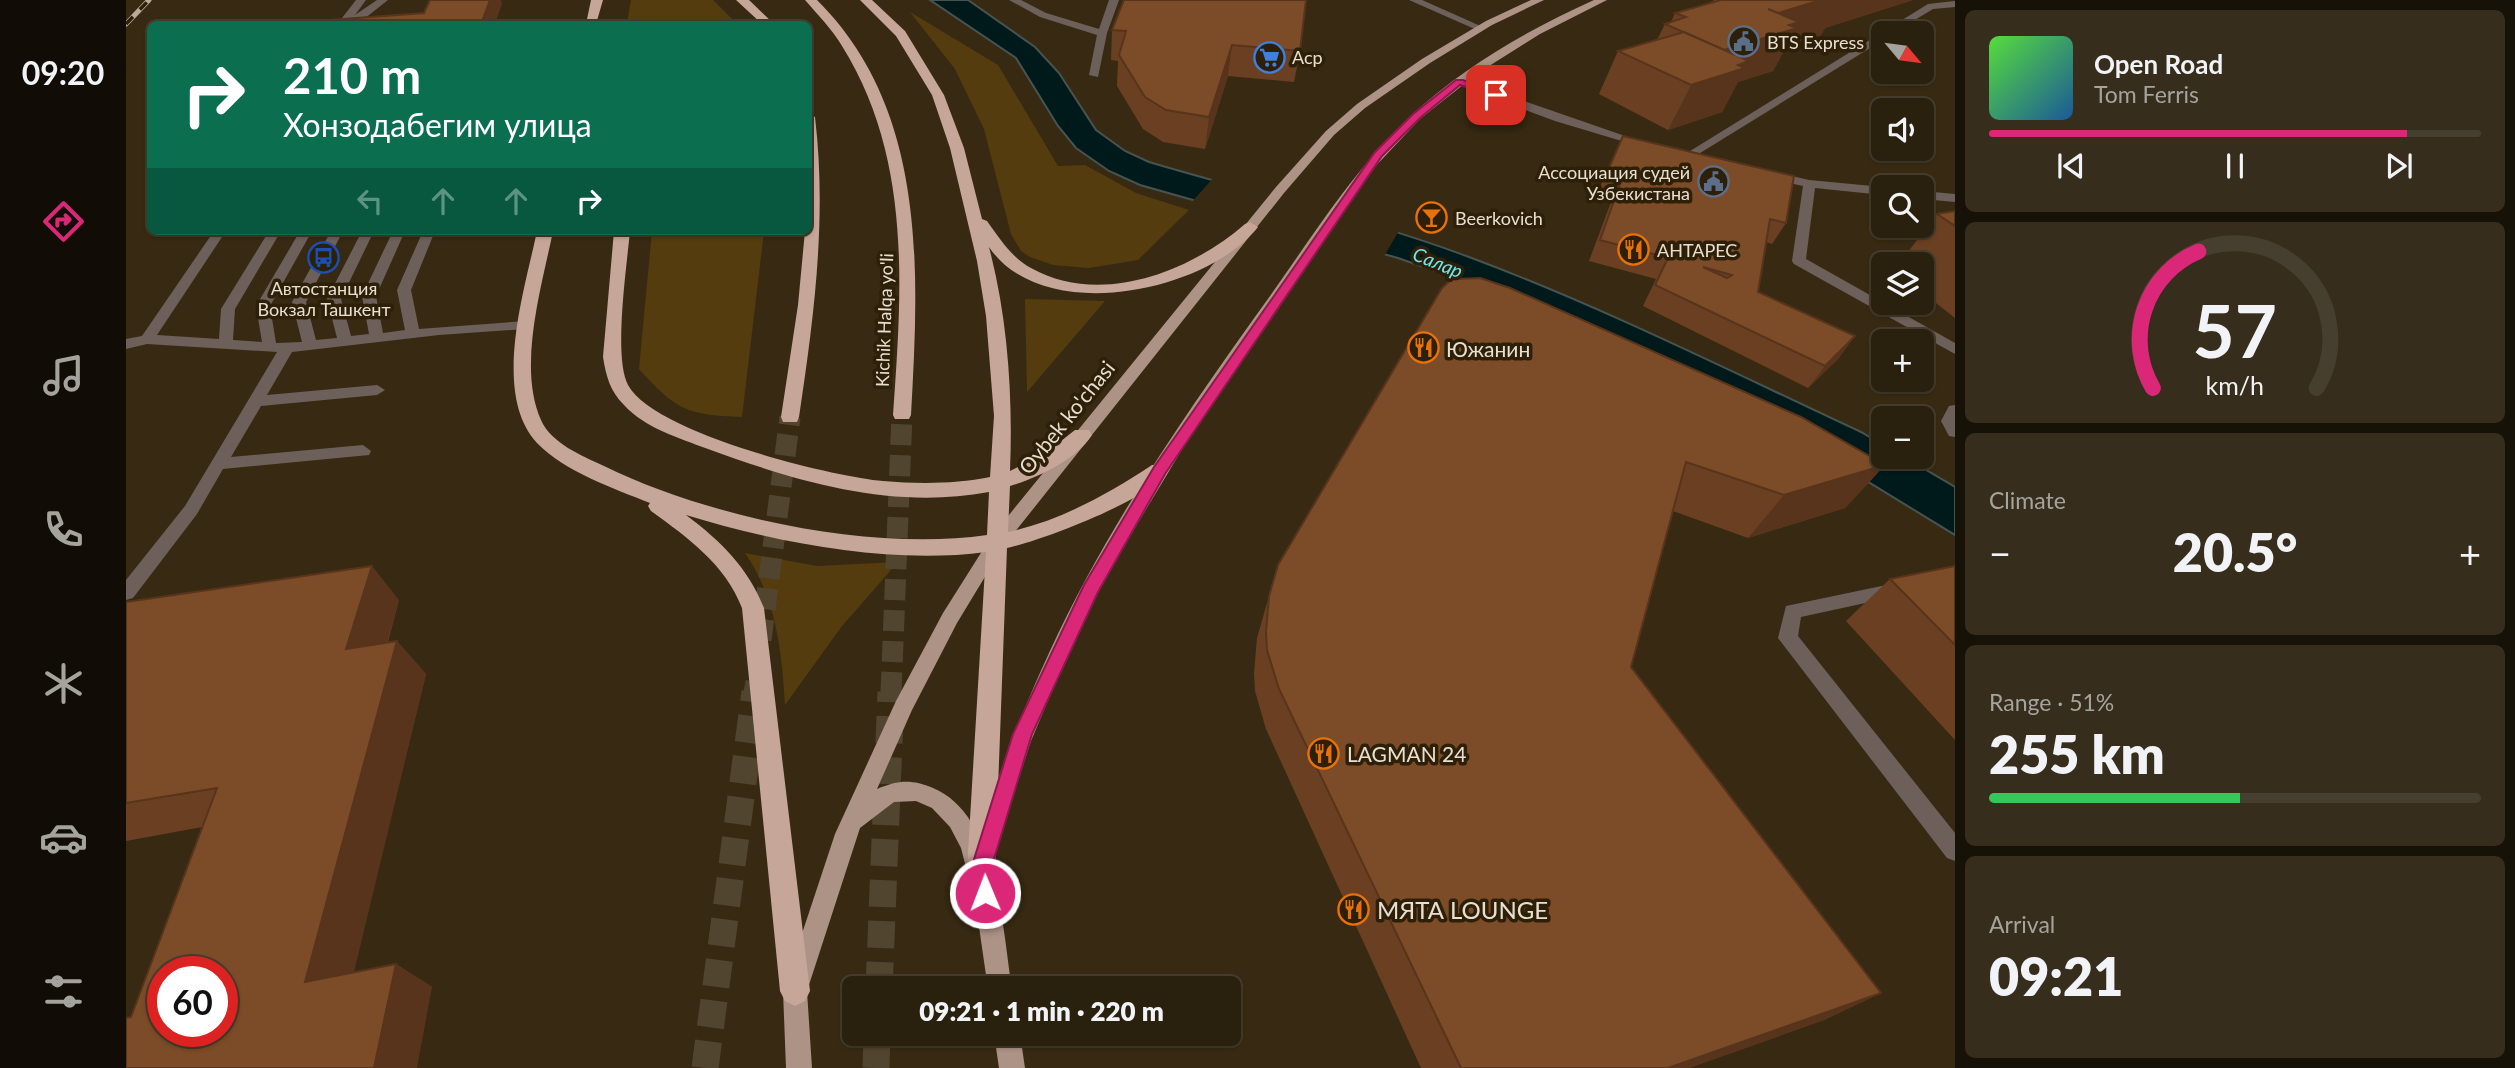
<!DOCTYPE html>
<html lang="en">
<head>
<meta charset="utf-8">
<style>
	:root { --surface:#2a200e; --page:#362d1c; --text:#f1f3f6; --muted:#a5a39e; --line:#463e2e; --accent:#db2777 }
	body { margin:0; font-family:Lato,sans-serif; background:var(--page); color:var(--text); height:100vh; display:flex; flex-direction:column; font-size:26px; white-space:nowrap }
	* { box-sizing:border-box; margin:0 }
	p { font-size:23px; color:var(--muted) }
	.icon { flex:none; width:38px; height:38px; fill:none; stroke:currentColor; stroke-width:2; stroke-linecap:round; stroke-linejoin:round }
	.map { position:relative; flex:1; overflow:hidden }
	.sheet { display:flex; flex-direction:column; gap:10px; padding:10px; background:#171208; width:560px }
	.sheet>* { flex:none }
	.top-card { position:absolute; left:21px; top:21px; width:665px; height:214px; border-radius:10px; box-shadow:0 2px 5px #0004,0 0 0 2px var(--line); background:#0b6e4f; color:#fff; overflow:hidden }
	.needle { width:46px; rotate:119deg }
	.buttons { position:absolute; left:1745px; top:21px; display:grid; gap:14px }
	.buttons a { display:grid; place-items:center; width:63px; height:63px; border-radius:10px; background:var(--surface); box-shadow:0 2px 5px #0004,0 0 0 2px var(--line); font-size:35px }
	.speed { position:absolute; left:21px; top:956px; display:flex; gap:14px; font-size:35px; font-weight:700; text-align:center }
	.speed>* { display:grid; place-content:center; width:91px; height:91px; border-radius:50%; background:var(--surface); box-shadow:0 2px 5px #0004,0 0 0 2px var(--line); line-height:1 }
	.speed .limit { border:10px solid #d22; background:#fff; color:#111 }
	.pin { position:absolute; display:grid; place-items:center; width:60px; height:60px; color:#fff; margin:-30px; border-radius:14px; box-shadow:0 4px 10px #0006 }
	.me { position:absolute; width:77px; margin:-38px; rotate:359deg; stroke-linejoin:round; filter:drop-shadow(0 0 5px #0008) }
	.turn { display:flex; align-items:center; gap:24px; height:147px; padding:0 21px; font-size:32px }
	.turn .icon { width:91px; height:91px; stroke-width:2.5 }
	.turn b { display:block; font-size:49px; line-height:60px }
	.lanes { display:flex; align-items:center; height:66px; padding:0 21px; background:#0003; justify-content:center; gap:35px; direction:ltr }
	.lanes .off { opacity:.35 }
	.big { font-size:52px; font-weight:800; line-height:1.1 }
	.sheet .tile { flex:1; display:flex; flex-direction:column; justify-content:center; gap:10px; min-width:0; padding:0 24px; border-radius:10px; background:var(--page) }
	.sheet .dial { align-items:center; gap:0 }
	.dial svg { height:182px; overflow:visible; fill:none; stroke:var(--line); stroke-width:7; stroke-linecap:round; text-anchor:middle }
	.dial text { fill:var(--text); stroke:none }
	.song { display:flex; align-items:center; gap:21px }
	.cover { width:84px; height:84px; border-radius:10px; background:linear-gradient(135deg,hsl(110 70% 55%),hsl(210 70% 35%)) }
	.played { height:7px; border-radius:4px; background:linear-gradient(90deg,var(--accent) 85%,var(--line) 85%) }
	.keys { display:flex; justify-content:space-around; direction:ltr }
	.heat { display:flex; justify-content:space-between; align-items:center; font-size:38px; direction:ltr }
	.charge { height:10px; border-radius:5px; background:linear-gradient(90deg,#34c759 51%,var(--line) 0) }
	.trip { position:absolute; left:716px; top:976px; width:399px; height:70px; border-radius:10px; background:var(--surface); box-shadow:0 2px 5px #0004,0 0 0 2px var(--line); font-weight:800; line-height:70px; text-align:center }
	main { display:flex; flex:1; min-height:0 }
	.dock { display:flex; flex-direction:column; width:126px; justify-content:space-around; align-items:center; background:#110d06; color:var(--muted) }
	.dock .icon { width:49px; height:49px }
	.dock .current { color:var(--accent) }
	.dock b { font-size:32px; color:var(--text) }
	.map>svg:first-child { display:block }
	.green { fill:#543c0e }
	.water { fill:#00191a; stroke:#465451; stroke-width:2 }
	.pier { fill:#382a12 }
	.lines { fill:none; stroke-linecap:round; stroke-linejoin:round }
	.highway-tunnel-far1 { stroke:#52452f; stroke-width:21; stroke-dasharray:21 10; stroke-linecap:butt }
	.highway-tunnel { stroke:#52452f; stroke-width:27; stroke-dasharray:27 14; stroke-linecap:butt }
	.minor { fill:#6d605a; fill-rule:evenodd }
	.major { fill:#ad9286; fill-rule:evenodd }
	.highway { fill:#c6a698; fill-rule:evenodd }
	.rail-casing { stroke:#b7ac9b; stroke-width:5 }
	.rail { stroke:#2e2008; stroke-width:3.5; stroke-dasharray:10; stroke-linecap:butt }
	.wall { fill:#6b4022 }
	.shaded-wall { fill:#57341b }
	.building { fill:#7c4b27; stroke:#57341b; stroke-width:2; fill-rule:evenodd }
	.route { fill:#db2777; stroke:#8e194d; stroke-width:2 }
	.labels { text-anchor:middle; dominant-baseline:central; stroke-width:7; stroke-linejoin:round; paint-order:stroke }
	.far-poi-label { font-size:18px; fill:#e8dfd1; stroke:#2e2008; text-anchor:start }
	.far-street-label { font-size:18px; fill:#e8dfd1; stroke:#2e2008 }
	.far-water-label { font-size:19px; font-style:italic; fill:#6aeaf0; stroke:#2e2008 }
	.poi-label { font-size:21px; fill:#e8dfd1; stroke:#2e2008; text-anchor:start }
	.street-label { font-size:21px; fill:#e8dfd1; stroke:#2e2008 }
	.near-poi-label { font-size:24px; fill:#e8dfd1; stroke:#2e2008; text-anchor:start }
</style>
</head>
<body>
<main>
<nav class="dock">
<b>09:20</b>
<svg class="icon current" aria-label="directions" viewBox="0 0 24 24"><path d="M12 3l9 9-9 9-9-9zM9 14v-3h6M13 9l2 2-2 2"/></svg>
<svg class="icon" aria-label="music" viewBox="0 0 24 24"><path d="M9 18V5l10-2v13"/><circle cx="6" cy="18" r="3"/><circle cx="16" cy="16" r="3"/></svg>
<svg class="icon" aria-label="phone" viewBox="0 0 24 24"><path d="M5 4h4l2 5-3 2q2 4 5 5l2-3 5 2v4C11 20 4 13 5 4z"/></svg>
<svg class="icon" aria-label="climate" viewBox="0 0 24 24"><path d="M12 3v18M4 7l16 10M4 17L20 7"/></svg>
<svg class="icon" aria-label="car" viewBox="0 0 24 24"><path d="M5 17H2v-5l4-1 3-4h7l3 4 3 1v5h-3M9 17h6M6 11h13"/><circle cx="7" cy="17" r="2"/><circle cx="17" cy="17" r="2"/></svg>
<svg class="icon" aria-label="filters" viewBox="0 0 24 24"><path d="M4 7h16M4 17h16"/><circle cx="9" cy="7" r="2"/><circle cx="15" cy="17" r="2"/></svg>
</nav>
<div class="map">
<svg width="1829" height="1068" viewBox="0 0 1829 1068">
	<rect width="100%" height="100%" fill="#382a12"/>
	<path class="green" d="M505,0H587L611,24H501Z
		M784,12L872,65L932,166L959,165L1010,193L1063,210L1012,260L963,268L927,265L904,257L895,251L885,234L858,129L829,69Z
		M526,231H638L616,417C561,415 550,410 513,369Z
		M899,299L979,301L901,392Z
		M619,553L691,566L772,562L716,626L659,705C656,651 650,598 619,553Z"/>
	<path class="water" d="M804,0H842L909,47L933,73L970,130L999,151L1023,162C1130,194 1239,218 1343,257C1477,307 1606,372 1735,432L1757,445V457H1778L1829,487V535L1690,450L1421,319L1326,277L1272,258L1014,185L983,171L950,148L932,126L890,58Z"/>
	<path class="pier" d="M1088,177L1274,229L1257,258L1065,203Z"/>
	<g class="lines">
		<path class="highway-tunnel-far1" d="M635,640L664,417
			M628,693L630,682
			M765,693L776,415"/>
		<path class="highway-tunnel" d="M753,989L765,692
			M579,1068L629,692
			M750,1068L751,1034"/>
		<path class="minor" d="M230,0H240L229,15L251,0H262L238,19L218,20L216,18Z
			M883,0H895L920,13L973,29L983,0H993L981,33L972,77L963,75L971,35L914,17Z
			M1283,0H1296L1359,28L1351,30Z
			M1829,1V7L1807,9L1767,33H1757V40L1566,158L1556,156L1802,4Z
			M1329,80H1337L1525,145L1519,148L1429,121L1329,84Z
			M1645,171L1683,180L1757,187V195L1689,188L1680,259L1829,343V354L1668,264L1666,261L1677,186L1641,178L1639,175Z
			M1796,191L1829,194V202L1796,199Z
			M88,231H100L31,335L93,339L95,309L143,231H155L109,309L107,340L136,342L130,306L174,231H186L144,306L150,343L176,342L166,302L205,231H217L180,302L190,340L211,338L201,299L236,231H248L215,299L225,336L243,334L236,296L267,231H279L250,296L257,333L279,330L271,290L297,231H309L285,290L293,329L400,321L407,325L400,329L313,335L166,352L141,395L251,385L259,390L251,395L135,406L105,457L237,445L245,451L243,455L97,469L71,514L7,598L0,600V580L59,506L151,352L21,344L0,349V339L16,336Z
			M1829,405V437L1823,436L1815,421L1823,406Z
			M1770,583L1776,585L1779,590L1776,595L1675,617L1672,636L1829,833V861L1821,858L1652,638L1660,606Z"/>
		<path class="major" d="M1405,0H1418L1366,25L1304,63L1239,108L1208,135L1158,193L877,547L831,623L786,710L751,789C772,780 786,779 807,788C871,814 877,929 886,989H862L850,906L835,848L824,827L806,808L790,801L768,802L734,828L681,991L686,1068H660L657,991L709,834L770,701L817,613L865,537L1150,187L1200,131L1231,104L1296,59L1360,21Z
			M1468,0H1481L1414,34L1352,73L1294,119L1244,172L1081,408L983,571L942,653L905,741L873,839L865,843L857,839L854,832C874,771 896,711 923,653C981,526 1063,409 1144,296C1188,234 1229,168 1285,116C1338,66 1402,30 1468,0Z
			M868,1034H894L899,1068H873Z"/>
		<path class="highway" d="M465,0H477L470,24H460Z
			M610,0H623L648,24H636Z
			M679,0H691C802,110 793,272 785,415L783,419H769L767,415C776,289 786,158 716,46C706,29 692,15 679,0Z
			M734,0H746L779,31L818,95L838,148L856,219L861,221C874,239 885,257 905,268C974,307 1064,272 1119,224L1124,222L1132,227C1080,293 916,326 863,247C882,319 887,397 884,471L921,452L949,430H963L966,435C950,460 911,478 884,486L882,532C934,521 982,494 1026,465H1040L1043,470C1026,499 915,541 881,548L869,869L865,878L855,882L845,878L841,869L860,552C765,565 651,543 560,515C595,541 622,568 638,608L684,991L679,1001L669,1006L659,1001L654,991L616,608C599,564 562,538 525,511L522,506L524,503C487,488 439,472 411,443C365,393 399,289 411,231H427C416,286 391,366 415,420C425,443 456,456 478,466C582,517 745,552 861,535L863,492C766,510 672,482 582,449C553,438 519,428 498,405C484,391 480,376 477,357L488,231H504C501,265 487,357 502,385C528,433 703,476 757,481C792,484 830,484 864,477L868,416L860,316L851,261L824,148L806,95L770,36Z
			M682,113L689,117C701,218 688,317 673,417L671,422H657L655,417L672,305L679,231H682Z"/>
		<defs>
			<path id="rail" d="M0,24L23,0"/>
		</defs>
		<use href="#rail" class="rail-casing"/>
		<use href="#rail" class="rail"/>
	</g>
	<path class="wall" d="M998,0L1174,51L1168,82L1102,76L1079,149L1037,142L1017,129L991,86L992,61L985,60L986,30Z
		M1588,0H1787L1699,28L1695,35L1661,45L1647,71L1612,82L1596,112L1542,130L1473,94L1492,51L1531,40L1539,24L1545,22L1549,13L1586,2Z
		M1497,136L1660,223L1646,244L1640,242L1632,292L1713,358L1682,388L1517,306L1530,279L1463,261L1485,202L1469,198Z
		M1829,211V318L1796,292V264H1779L1775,261L1811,214Z
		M1316,288L1759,465L1719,508L1622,538L1547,511L1505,667L1755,993L1698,1020L1563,1068H1295L1140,729L1129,691L1128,673L1131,638L1152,565Z
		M1829,566V740L1720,621L1764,579Z
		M273,600L262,642L271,641L300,674L227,972L270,964L306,987L5,1017L76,827L0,841V602Z"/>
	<path class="shaded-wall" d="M364,0H375L376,4L369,24H355Z
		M1695,0H1787L1699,28L1695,35L1661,45L1647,71L1612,82L1596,112L1542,130L1565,85L1598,50L1652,13Z
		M1106,45L1102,76L1079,149L1083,117Z
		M1729,336L1713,358L1682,388L1699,366Z
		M1759,465L1719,508L1622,538L1658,495Z
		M246,566L273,600L250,682L220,649Z
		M271,641L300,674L220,1005L179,982Z
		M270,964L306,987L291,1068H248Z
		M1755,993L1698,1020L1563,1068H1542Z"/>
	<path class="building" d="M304,0H364L355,24H160L162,23L298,13Z
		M998,0H1180L1174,51L1106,45L1083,117L1040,110L1019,97L993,55L1000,31L986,30Z
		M1595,0H1695L1652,13L1642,9L1673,22L1663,25L1671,28L1598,50L1539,24L1560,17L1549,13Z
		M1558,32L1623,61L1612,65L1619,68L1565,85L1492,51Z
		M1497,136L1668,176L1660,223L1644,219L1632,292L1729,336L1699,366L1529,285L1542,258L1474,240L1495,181L1479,177ZM1577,267L1606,275L1601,278Z
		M1829,211V226L1811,214Z
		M1354,278L1384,288L1675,417L1759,465L1658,495L1560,462L1505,667L1755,993L1542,1068H1335L1153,689L1141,650L1140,632L1143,596L1152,565L1316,288L1326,279Z
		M246,566L220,649L271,641L179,982L270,964L248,1068H0V1018L5,1017L91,788L0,803V602ZM37,971H96V1031H37Z
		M1829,566V645L1764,579Z"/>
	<path class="route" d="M1330,80H1337L1375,95L1370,98L1334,85L1294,118L1256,156L1039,474L972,592L906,734L865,869L869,893L866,900L859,903L851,900L845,869L887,734L958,585L1028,467L1249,152L1287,114Z"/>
	<defs>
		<symbol id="civic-ring" viewBox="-11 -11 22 22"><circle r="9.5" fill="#2e2008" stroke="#5c6f8a" stroke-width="1.5"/><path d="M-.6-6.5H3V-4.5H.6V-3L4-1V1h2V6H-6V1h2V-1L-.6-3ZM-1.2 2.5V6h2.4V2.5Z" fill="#5c6f8a"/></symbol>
		<symbol id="supermarket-ring" viewBox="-11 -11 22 22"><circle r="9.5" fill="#2e2008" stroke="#3f7fe0" stroke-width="1.5"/><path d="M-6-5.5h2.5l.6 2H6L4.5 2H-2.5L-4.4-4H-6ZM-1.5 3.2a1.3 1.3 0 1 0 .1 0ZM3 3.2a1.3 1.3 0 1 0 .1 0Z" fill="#3f7fe0"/></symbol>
		<symbol id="bar-ring" viewBox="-11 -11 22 22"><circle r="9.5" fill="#2e2008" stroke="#e8710a" stroke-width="1.5"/><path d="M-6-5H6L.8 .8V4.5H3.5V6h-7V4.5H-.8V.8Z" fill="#e8710a"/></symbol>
		<symbol id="restaurant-ring" viewBox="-11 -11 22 22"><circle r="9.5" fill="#2e2008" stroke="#e8710a" stroke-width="1.5"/><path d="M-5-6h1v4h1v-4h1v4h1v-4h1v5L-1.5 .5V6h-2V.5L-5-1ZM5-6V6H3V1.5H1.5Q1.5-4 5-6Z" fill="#e8710a"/></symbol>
		<symbol id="bus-ring" viewBox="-11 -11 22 22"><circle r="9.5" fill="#2e2008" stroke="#1a4fb4" stroke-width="1.5"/><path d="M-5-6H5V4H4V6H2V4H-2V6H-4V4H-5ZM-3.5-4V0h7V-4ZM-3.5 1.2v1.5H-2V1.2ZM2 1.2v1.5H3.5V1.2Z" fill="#1a4fb4"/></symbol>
	</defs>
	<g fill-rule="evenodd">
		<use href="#civic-ring" x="1600" y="24" width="35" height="35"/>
		<use href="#supermarket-ring" x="1126" y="40" width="35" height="35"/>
		<use href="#civic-ring" x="1570" y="164" width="35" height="35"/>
		<use href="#bar-ring" x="1288" y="200" width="35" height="35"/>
		<use href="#restaurant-ring" x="1490" y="232" width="35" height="35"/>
		<use href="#bus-ring" x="180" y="240" width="35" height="35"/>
		<use href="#restaurant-ring" x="1280" y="330" width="35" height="35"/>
		<use href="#restaurant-ring" x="1180" y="736" width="35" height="35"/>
		<use href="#restaurant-ring" x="1210" y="892" width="35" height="35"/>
	</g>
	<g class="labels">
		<g class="far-poi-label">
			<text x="1641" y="42">BTS Express</text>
			<text x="1166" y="57">Аср</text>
			<text x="1564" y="172" text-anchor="end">Ассоциация судей<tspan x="1564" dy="21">Узбекистана</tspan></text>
			<text x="1329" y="218">Beerkovich</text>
			<text x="1531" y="250">АНТАРЕС</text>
			<text x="198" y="288" text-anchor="middle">Автостанция<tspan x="198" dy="21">Вокзал Ташкент</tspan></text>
		</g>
		<g class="far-street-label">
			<text transform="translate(758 320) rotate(-88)">Kichik Halqa yo'li</text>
		</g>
		<g class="far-water-label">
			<text transform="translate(1312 262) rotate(22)">Салар</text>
		</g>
		<g class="poi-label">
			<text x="1320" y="348">Южанин</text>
			<text x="1221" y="753">LAGMAN 24</text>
		</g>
		<g class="street-label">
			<text transform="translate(940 417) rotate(-51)">Oybek ko'chasi</text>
		</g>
		<g class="near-poi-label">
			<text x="1251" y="909">МЯТА LOUNGE</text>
		</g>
	</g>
</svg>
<div class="buttons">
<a><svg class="needle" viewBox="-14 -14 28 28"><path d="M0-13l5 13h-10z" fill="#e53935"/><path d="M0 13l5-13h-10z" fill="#a5a39e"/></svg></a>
<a><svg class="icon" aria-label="sound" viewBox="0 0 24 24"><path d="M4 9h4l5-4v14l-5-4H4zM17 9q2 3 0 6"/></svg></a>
<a><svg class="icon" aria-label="search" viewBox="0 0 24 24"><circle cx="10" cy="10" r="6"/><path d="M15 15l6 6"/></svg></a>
<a><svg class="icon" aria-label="layers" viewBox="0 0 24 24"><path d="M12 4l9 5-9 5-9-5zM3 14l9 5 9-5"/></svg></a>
<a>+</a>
<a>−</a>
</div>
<div class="speed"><div class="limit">60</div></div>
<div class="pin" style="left:1370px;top:95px;background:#d93025"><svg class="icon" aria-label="arrive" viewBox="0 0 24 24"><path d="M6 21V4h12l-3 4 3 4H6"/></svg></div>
<svg class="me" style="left:859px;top:893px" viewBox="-20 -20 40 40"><circle r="17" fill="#db2777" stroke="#fff" stroke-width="3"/><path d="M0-11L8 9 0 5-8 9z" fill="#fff"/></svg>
<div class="trip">09:21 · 1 min · 220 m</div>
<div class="top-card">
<div class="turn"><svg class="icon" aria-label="right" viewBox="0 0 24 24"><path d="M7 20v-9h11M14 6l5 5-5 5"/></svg><div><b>210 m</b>Хонзодабегим улица</div></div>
<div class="lanes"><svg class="icon off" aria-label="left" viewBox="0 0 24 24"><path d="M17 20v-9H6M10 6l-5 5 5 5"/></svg><svg class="icon off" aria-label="ahead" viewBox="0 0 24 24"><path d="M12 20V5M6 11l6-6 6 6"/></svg><svg class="icon off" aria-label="ahead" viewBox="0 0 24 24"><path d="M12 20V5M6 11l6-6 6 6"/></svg><svg class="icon" aria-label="right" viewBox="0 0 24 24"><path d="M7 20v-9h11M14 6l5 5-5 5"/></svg></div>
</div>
</div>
<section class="sheet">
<div class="tile">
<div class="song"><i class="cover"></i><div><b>Open Road</b><p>Tom Ferris</p></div></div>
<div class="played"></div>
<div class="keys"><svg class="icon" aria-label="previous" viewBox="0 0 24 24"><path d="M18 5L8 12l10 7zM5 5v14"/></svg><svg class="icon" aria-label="pause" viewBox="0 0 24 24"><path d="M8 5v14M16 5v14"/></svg><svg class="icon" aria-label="next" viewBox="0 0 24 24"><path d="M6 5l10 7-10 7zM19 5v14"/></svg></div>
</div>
<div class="tile dial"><svg viewBox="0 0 100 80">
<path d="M14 69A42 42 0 1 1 86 69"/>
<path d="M14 69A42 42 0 0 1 34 9" stroke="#db2777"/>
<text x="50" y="56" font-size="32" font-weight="700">57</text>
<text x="50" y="72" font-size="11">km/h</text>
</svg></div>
<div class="tile"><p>Climate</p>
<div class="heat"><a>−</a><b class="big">20.5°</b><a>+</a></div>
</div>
<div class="tile"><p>Range · 51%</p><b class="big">255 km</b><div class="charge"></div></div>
<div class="tile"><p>Arrival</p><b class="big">09:21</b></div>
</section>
</main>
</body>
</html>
